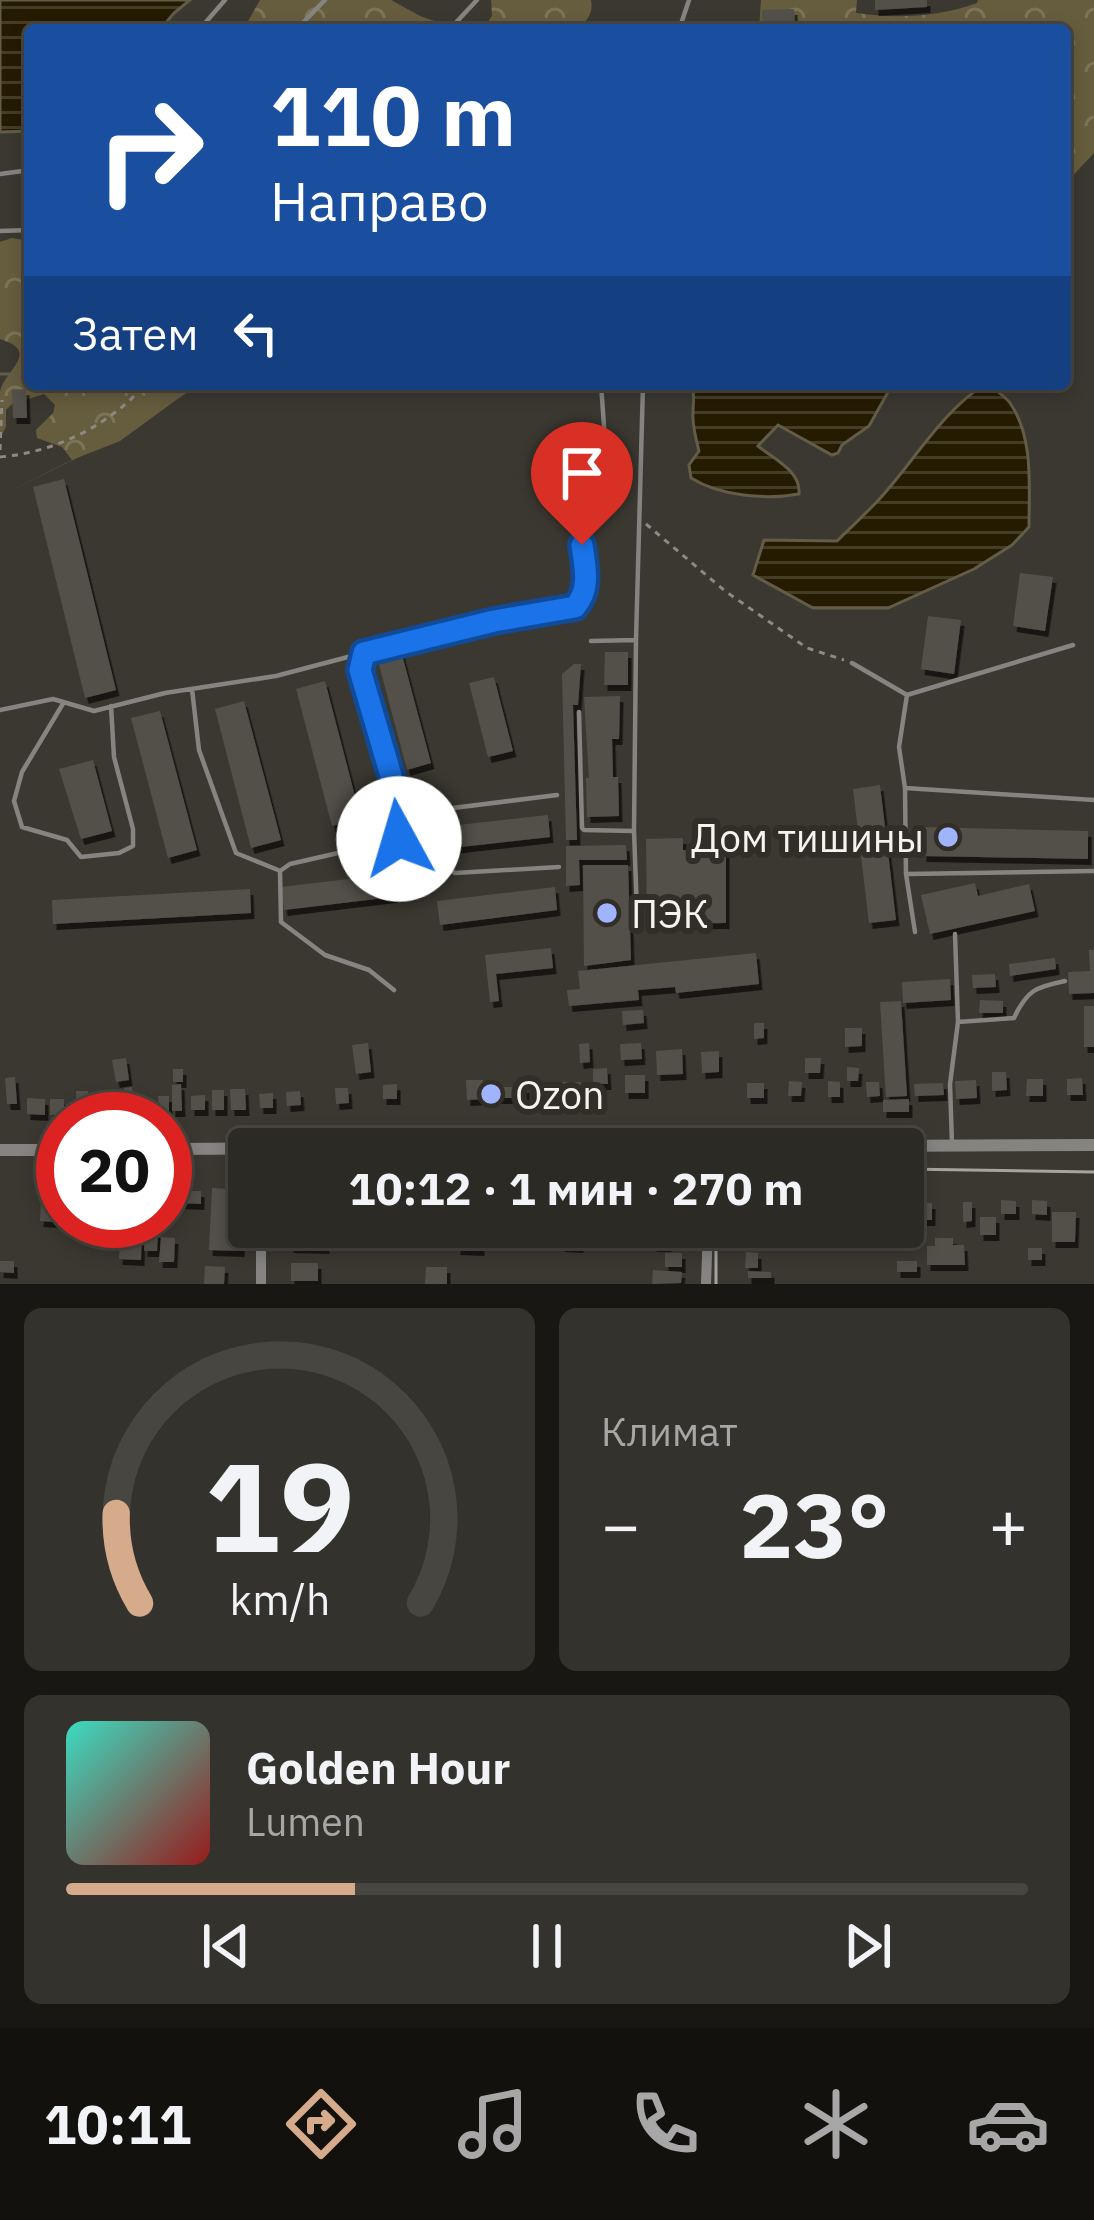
<!DOCTYPE html>
<html lang="ru">
<head>
<meta charset="utf-8">
<style>
	:root { --surface:#2c2a24; --page:#34322c; --text:#f1f3f6; --muted:#a6a7a6; --line:#484641; --accent:#d6ab8b }
	body { margin:0; font-family:"IBM Plex Sans",sans-serif; background:var(--page); color:var(--text); height:100vh; display:flex; flex-direction:column; font-size:45px; white-space:nowrap }
	* { box-sizing:border-box; margin:0 }
	p { font-size:39px; color:var(--muted) }
	.icon { flex:none; width:66px; height:66px; fill:none; stroke:currentColor; stroke-width:2; stroke-linecap:round; stroke-linejoin:round }
	.map { position:relative; height:1284px; overflow:hidden }
	.panel { display:flex; flex-direction:column; gap:24px; padding:24px; background:#181714; flex:1 }
	.panel>* { flex:none }
	.banner { position:absolute; left:24px; top:24px; width:1047px; height:366px; border-radius:12px; box-shadow:0 6px 18px #0003,0 0 0 3px var(--line); background:#1a4fa0; color:#fff; overflow:hidden }
	.speed { position:absolute; left:36px; top:1092px; display:flex; gap:24px; font-size:60px; font-weight:700; text-align:center }
	.speed>* { display:grid; place-content:center; width:156px; height:156px; border-radius:50%; background:var(--surface); box-shadow:0 6px 18px #0003,0 0 0 3px var(--line); line-height:1 }
	.speed .limit { border:18px solid #d22; background:#fff; color:#111 }
	.pin { position:absolute; display:grid; place-items:center; width:102px; height:102px; color:#fff; margin:-123px -51px; border-radius:50% 50% 50% 0; rotate:-45deg; box-shadow:0 0 12px #0007 }
	.pin .icon { rotate:45deg }
	.me { position:absolute; width:132px; margin:-66px; rotate:354deg; stroke-linejoin:round; filter:drop-shadow(0 0 9px #0008) }
	.turn { display:flex; align-items:center; gap:42px; height:252px; padding:0 48px; font-size:54px }
	.turn .icon { width:156px; height:156px; stroke-width:2.5 }
	.turn b { display:block; font-size:84px; line-height:102px }
	.then { display:flex; align-items:center; height:114px; padding:0 48px; background:#0003; gap:24px; font-size:45px }
	.big { font-size:90px; font-weight:700; line-height:1.1 }
	.panel .tile { flex:1; display:flex; flex-direction:column; justify-content:center; gap:18px; min-width:0; padding:0 42px; border-radius:18px; background:var(--page) }
	.panel .dial { align-items:center; gap:0 }
	.dial svg { height:312px; overflow:visible; fill:none; stroke:var(--line); stroke-width:7; stroke-linecap:round; text-anchor:middle }
	.dial text { fill:var(--text); stroke:none }
	.song { display:flex; align-items:center; gap:36px }
	.cover { width:144px; height:144px; border-radius:18px; background:linear-gradient(135deg,hsl(170 70% 55%),hsl(0 70% 35%)) }
	.played { height:12px; border-radius:6px; background:linear-gradient(90deg,var(--accent) 30%,var(--line) 30%) }
	.keys { display:flex; justify-content:space-around; direction:ltr }
	.heat { display:flex; justify-content:space-between; align-items:center; font-size:66px; direction:ltr }
	.panel .tiles { flex:1; display:grid; gap:24px; grid-template-columns:1fr 1fr }
	.tile:last-child { grid-column:span 2 }
	.trip { position:absolute; left:228px; top:1128px; width:696px; height:120px; border-radius:12px; background:var(--surface); box-shadow:0 6px 18px #0003,0 0 0 3px var(--line); font-weight:700; line-height:120px; text-align:center }
	.tab-bar { display:flex; height:192px; justify-content:space-around; align-items:center; background:#12110e; color:var(--muted) }
	.tab-bar .icon { width:84px; height:84px }
	.tab-bar .active { color:var(--accent) }
	.tab-bar b { font-size:54px; color:var(--text) }
	.map>svg:first-child { display:block }
	.forest { fill:url(#forest-crowns) }
	.water { fill:url(#water-rules); stroke:#635c47; stroke-width:3 }
	.lines { fill:none; stroke-linecap:round; stroke-linejoin:round }
	.stream { stroke:#635c47; stroke-width:3 }
	.building { fill:#535048; filter:url(#shadow) }
	.path { stroke:#8c8a83; stroke-width:3; stroke-dasharray:6 6; stroke-linecap:butt }
	.service { stroke:#858480; stroke-width:4.5 }
	.minor { stroke:#858480; stroke-width:10 }
	.tertiary { stroke:#858480; stroke-width:12 }
	.tram { stroke:#a5a49d; stroke-width:3 }
	.route-casing { stroke:#114b97; stroke-width:30 }
	.route { stroke:#1a73e8; stroke-width:21 }
	.poi-dot { fill:#a0b3fd; stroke:#302e26; stroke-width:4.5 }
	.labels { text-anchor:middle; dominant-baseline:central; stroke-width:12; stroke-linejoin:round; paint-order:stroke }
	.poi-label { font-size:39px; fill:#f4f3ee; stroke:#302e26; text-anchor:start }
</style>
</head>
<body>
<div class="map">
<svg width="1094" height="1284" viewBox="0 0 1094 1284">
	<defs>
		<pattern id="forest-crowns" width="20" height="18" patternUnits="userSpaceOnUse" patternTransform="scale(3)"><rect width="20" height="18" fill="#665c3e"/><path d="M2 6a3 3 0 1 1 6 0M12 15a3 3 0 1 1 6 0" fill="none" stroke="#7c745a"/></pattern>
		<pattern id="water-rules" width="6" height="5" patternUnits="userSpaceOnUse" patternTransform="scale(3)"><rect width="6" height="5" fill="#251b00"/><path d="M0 2.5h6" fill="none" stroke="#453d26"/></pattern>
		<filter id="shadow"><feDropShadow dx="3.5" dy="6" stdDeviation="0" flood-color="#0009"/></filter>
	</defs>
	<rect width="100%" height="100%" fill="#3a3830"/>
	<path class="forest" d="M260,0H391L420,16L460,30H243Z
		M491,0H591C594,14 586,22 576,30H479L483,29L492,16Z
		M761,0H857L856,13C897,19 938,17 977,3L978,0H1094V153L1065,184V30H759Z
		M12,238L30,241V384H198L120,441L77,458L0,496L72,460L62,447L37,438L36,430L53,413L55,405L44,394L12,404L6,410V427L2,434L0,432C0,419 0,404 0,392C4,370 42,352 0,339V242Z"/>
	<path class="water" d="M0,0H190L174,13L160,30H30V131L0,132Z
		M692,384H891L892,385L869,426L842,445L838,453L832,455L778,425L758,446C774,459 801,471 799,494C766,500 720,496 691,478L689,465L699,451C696,439 692,425 693,413C693,401 695,396 692,384Z
		M985,384H989C995,390 1005,396 1010,403C1034,437 1029,488 1029,527L1012,545L974,569L888,608H813L753,575L764,540L837,541C852,526 869,511 883,495C916,458 943,411 985,384Z"/>
	<g class="lines">
		<path class="stream" d="M0,374H30
			M166,400L178,397L196,384"/>
	</g>
	<path class="building" d="M875,0H927V7L875,10Z
		M794,9L795,30H763L762,10Z
		M26,389L27,418H13L12,390Z
		M64,479L116,690L85,698L33,487Z
		M1020,573L1053,577L1045,631L1013,626Z
		M928,616L961,620L954,674L921,669Z
		M401,651L431,763L407,770L377,657Z
		M605,652H628V685H604Z
		M574,664H581L578,705H573L577,840H566L562,674Z
		M494,677L513,751L488,757L469,683Z
		M325,681L361,819L332,826L296,689Z
		M620,696L619,739H612L613,777H618L619,816L587,817L586,778H589L584,697Z
		M244,701L281,840L251,848L215,709Z
		M160,711L197,850L168,858L131,718Z
		M93,760L112,831L81,839L59,769Z
		M880,785L896,920L869,923L853,789Z
		M548,815L550,837L433,850L431,828Z
		M923,827L1088,831V859L923,856Z
		M683,838V850H726V923L647,924L646,839Z
		M626,845L627,860H579L580,885L566,886V846Z
		M583,865H628L631,960L584,966Z
		M399,873L401,896L284,910L281,887Z
		M975,883L978,896L1029,884L1035,911L930,934L921,895Z
		M555,887L557,910L440,925L437,901Z
		M250,889L251,913L53,924L52,900Z
		M551,948L553,968L496,974L499,1001L490,1002L485,955Z
		M1089,950H1094V993L1069,994L1068,972L1090,971Z
		M756,953L759,984L676,993L675,987L638,990L639,1000L569,1006L567,990L580,989L578,971Z
		M1055,958L1056,969L1010,976L1009,964Z
		M995,974L996,987L973,988L972,975Z
		M950,979L951,1000L903,1003L902,982Z
		M980,1000L1003,1001V1013H979Z
		M901,1001L907,1096L886,1097L880,1002Z
		M1084,1006H1094V1047H1084Z
		M643,1010L644,1023L623,1025L622,1011Z
		M754,1023H764V1038L754,1039Z
		M845,1028H862V1046L845,1047Z
		M368,1043L371,1072L356,1074L352,1045Z
		M589,1043L590,1062L580,1063L579,1044Z
		M641,1043L642,1059L621,1060L620,1044Z
		M682,1049L683,1074L657,1075L656,1051Z
		M719,1051V1072L702,1073L701,1052Z
		M126,1058L129,1080L116,1082L112,1060Z
		M805,1058H821L820,1073H805Z
		M847,1067L859,1068L858,1081H847Z
		M607,1068L608,1084H593V1069Z
		M173,1069H183V1082H173Z
		M992,1072H1006L1007,1090L992,1091Z
		M625,1075H645V1093H625Z
		M15,1077L17,1104H7L5,1078Z
		M1082,1078L1083,1095H1067V1079Z
		M1027,1079H1043V1096H1026Z
		M466,1080H483L484,1099L467,1100Z
		M976,1080L977,1098L956,1099L955,1081Z
		M789,1081L802,1082L801,1096H788Z
		M828,1081L840,1082V1097H828Z
		M563,1082H581V1097L563,1096Z
		M866,1082H879L880,1096L867,1097Z
		M544,1083H558V1097H544Z
		M747,1083H764V1098H747Z
		M943,1083L944,1095L915,1096L914,1084Z
		M181,1084L182,1111H172V1085Z
		M397,1084V1099H383V1085Z
		M132,1087L134,1112H125L124,1088Z
		M486,1087H526V1098H486Z
		M335,1088H348L349,1103L336,1104Z
		M230,1089H245L246,1110H231Z
		M212,1090H224V1110H212Z
		M76,1091H88V1114L77,1115Z
		M300,1091L301,1105L287,1106L286,1092Z
		M273,1093V1108H260L259,1094Z
		M205,1095V1110H191V1096Z
		M158,1096H169V1111H159Z
		M90,1097H105V1113H90Z
		M27,1098L45,1099V1115L27,1114Z
		M50,1099H64V1115H50Z
		M909,1099V1112H883V1100Z
		M42,1181H63V1198H55L54,1222L40,1221Z
		M212,1188L244,1190L241,1251L209,1250Z
		M179,1191H201V1204L179,1203Z
		M1001,1200L1016,1201V1214H1001Z
		M1032,1200L1047,1201V1215L1032,1214Z
		M963,1202H972V1221L963,1222Z
		M922,1203H932V1220H922Z
		M1052,1212H1076L1075,1242H1052Z
		M903,1214H912V1234L899,1235V1227H903Z
		M980,1217H996V1235H980Z
		M121,1227L142,1228L141,1260L119,1259Z
		M291,1227H326V1248L290,1247Z
		M458,1227H481V1250L457,1249Z
		M562,1227H580V1247L561,1246Z
		M145,1232H158L157,1251H144Z
		M653,1235H668V1246H653Z
		M161,1237L175,1238L174,1262H159Z
		M935,1238H953V1245H964L965,1265H927V1246H935Z
		M1028,1248H1042V1260H1028Z
		M746,1252L758,1253V1268H745Z
		M665,1253H682V1267H665Z
		M0,1261H14V1273L0,1272Z
		M897,1261H917V1272H897Z
		M291,1263H318V1281H291Z
		M205,1266L225,1267L224,1284H204Z
		M426,1267H447V1284H425Z
		M653,1270L682,1272L681,1283L652,1284Z
		M748,1271L771,1272V1278H748Z"/>
	<g class="lines">
		<path class="path" d="M0,450L2,400
			M0,457C56,452 108,426 146,384
			M646,524L725,591L807,648L844,660"/>
		<path class="service" d="M199,30L225,0
			M296,30L325,0
			M449,30L477,0
			M679,30L689,0
			M0,174L30,170
			M0,231L30,230
			M591,641L636,640
			M852,663L907,695
			M192,689L199,750L236,853L278,870
			M907,695L899,747L905,788L906,874L915,932
			M907,695L1073,645
			M64,702L22,772L14,801L22,827L67,840L81,857L119,853L133,846V829L114,757L111,706
			M0,710L53,699L94,711L165,693L276,676L363,653
			M579,712L582,828L584,830L634,831
			M905,788L1094,800
			M404,820L418,833L437,863L455,873L559,867
			M418,833L427,816L437,810L557,795
			M908,874L1094,871
			M637,913L634,831L636,640L643,384
			M394,990L369,970L325,955L281,922L280,871L290,864L399,839L404,820L360,670L364,653L494,621L575,607C591,589 585,567 582,545L603,515L614,490L605,440L601,384
			M958,1022L1014,1018C1027,990 1036,987 1065,981
			M952,1144L950,1084L958,1022L955,934"/>
		<path class="minor" d="M261,1227V1284
			M706,1284L708,1227"/>
		<path class="tertiary" d="M165,1149L1094,1145
			M0,1150H63"/>
		<path class="tram" d="M903,1169L1094,1172
			M716,1284V1227"/>
	</g>
	<g class="lines">
		<defs>
			<path id="route" d="M399,839L404,820L360,670L364,653L494,621L575,607C591,589 585,567 582,545"/>
		</defs>
		<use href="#route" class="route-casing"/>
		<use href="#route" class="route"/>
	</g>
	<g class="poi-dot">
		<circle cx="948" cy="837" r="12"/>
		<circle cx="607" cy="913" r="12"/>
		<circle cx="491" cy="1094" r="12"/>
	</g>
	<g class="labels">
		<g class="poi-label">
			<text x="924" y="837" text-anchor="end">Дом тишины</text>
			<text x="631" y="913">ПЭК</text>
			<text x="515" y="1094">Ozon</text>
		</g>
	</g>
</svg>
<div class="speed"><div class="limit">20</div></div>
<div class="pin" style="left:582px;top:545px;background:#d93025"><svg class="icon" aria-label="arrive" viewBox="0 0 24 24"><path d="M6 21V4h12l-3 4 3 4H6"/></svg></div>
<svg class="me" style="left:399px;top:839px" viewBox="-20 -20 40 40"><circle r="19" fill="#fff"/><path d="M0-13L10 11 0 6-10 11z" fill="#1a73e8"/></svg>
<div class="trip">10:12 · 1 мин · 270 m</div>
<div class="banner">
<div class="turn"><svg class="icon" aria-label="right" viewBox="0 0 24 24"><path d="M7 20v-9h11M14 6l5 5-5 5"/></svg><div><b>110 m</b>Направо</div></div>
<div class="then">Затем<svg class="icon" aria-label="left" viewBox="0 0 24 24"><path d="M17 20v-9H6M10 6l-5 5 5 5"/></svg></div>
</div>
</div>
<section class="panel">
<div class="tiles">
<div class="tile dial"><svg viewBox="0 0 100 80">
<path d="M14 69A42 42 0 1 1 86 69"/>
<path d="M14 69A42 42 0 0 1 8 46" stroke="#d6ab8b"/>
<text x="50" y="56" font-size="32" font-weight="700">19</text>
<text x="50" y="72" font-size="11">km/h</text>
</svg></div>
<div class="tile"><p>Климат</p>
<div class="heat"><a>−</a><b class="big">23°</b><a>+</a></div>
</div>
<div class="tile">
<div class="song"><i class="cover"></i><div><b>Golden Hour</b><p>Lumen</p></div></div>
<div class="played"></div>
<div class="keys"><svg class="icon" aria-label="previous" viewBox="0 0 24 24"><path d="M18 5L8 12l10 7zM5 5v14"/></svg><svg class="icon" aria-label="pause" viewBox="0 0 24 24"><path d="M8 5v14M16 5v14"/></svg><svg class="icon" aria-label="next" viewBox="0 0 24 24"><path d="M6 5l10 7-10 7zM19 5v14"/></svg></div>
</div>
</div>
</section>
<nav class="tab-bar">
<b>10:11</b>
<svg class="icon active" aria-label="directions" viewBox="0 0 24 24"><path d="M12 3l9 9-9 9-9-9zM9 14v-3h6M13 9l2 2-2 2"/></svg>
<svg class="icon" aria-label="music" viewBox="0 0 24 24"><path d="M9 18V5l10-2v13"/><circle cx="6" cy="18" r="3"/><circle cx="16" cy="16" r="3"/></svg>
<svg class="icon" aria-label="phone" viewBox="0 0 24 24"><path d="M5 4h4l2 5-3 2q2 4 5 5l2-3 5 2v4C11 20 4 13 5 4z"/></svg>
<svg class="icon" aria-label="climate" viewBox="0 0 24 24"><path d="M12 3v18M4 7l16 10M4 17L20 7"/></svg>
<svg class="icon" aria-label="car" viewBox="0 0 24 24"><path d="M5 17H2v-5l4-1 3-4h7l3 4 3 1v5h-3M9 17h6M6 11h13"/><circle cx="7" cy="17" r="2"/><circle cx="17" cy="17" r="2"/></svg>
</nav>
</body>
</html>
